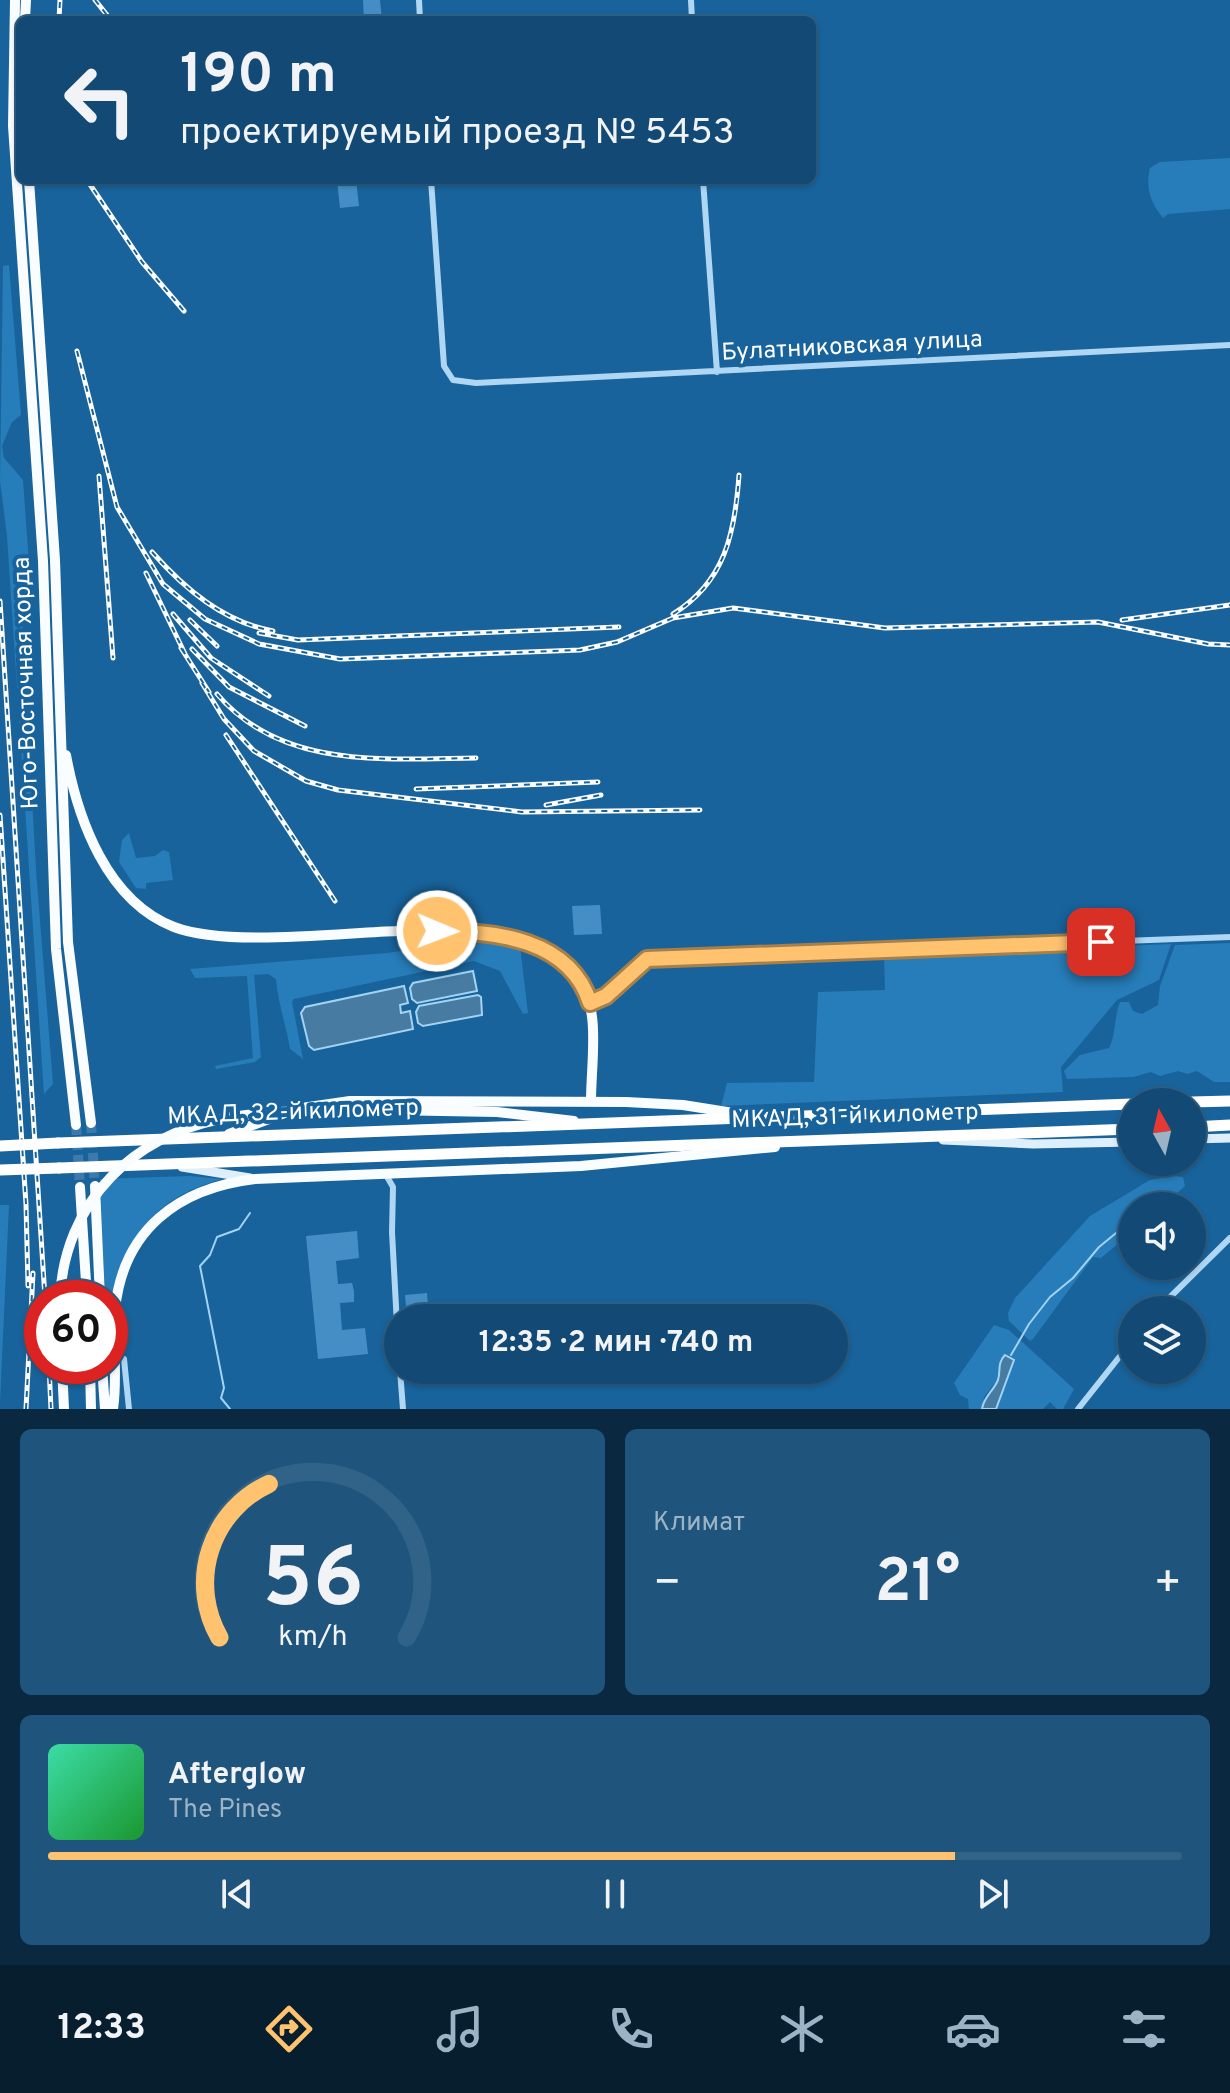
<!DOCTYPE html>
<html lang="ru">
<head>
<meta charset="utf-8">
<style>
	:root { --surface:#124a75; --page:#1f547d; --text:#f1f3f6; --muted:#9cb3c5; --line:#316287; --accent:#ffc370 }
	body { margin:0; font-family:Overpass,sans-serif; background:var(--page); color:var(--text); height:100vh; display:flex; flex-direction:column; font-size:30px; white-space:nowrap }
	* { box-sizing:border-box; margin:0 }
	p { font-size:26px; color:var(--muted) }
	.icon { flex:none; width:44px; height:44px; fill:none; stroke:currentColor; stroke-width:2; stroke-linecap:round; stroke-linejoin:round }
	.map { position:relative; height:1409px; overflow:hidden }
	.side { display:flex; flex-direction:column; gap:20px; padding:20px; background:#0a2940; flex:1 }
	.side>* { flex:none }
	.hud { position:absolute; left:16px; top:16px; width:800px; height:168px; border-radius:12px; box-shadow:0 2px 6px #0004,0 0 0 2px var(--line); background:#124a75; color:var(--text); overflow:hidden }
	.needle { width:52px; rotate:352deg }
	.tools { position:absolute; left:1118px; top:1088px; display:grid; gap:16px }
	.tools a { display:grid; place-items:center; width:88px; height:88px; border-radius:50%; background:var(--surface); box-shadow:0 2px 6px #0004,0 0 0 2px var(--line); font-size:40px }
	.speed { position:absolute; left:24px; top:1280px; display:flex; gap:16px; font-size:40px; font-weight:700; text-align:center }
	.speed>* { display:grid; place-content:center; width:104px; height:104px; border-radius:50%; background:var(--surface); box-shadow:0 2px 6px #0004,0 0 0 2px var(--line); line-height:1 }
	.speed .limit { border:12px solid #d22; background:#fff; color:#111 }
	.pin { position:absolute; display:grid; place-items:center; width:68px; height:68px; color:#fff; margin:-34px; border-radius:16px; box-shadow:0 4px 12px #0006 }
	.me { position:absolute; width:88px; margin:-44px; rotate:91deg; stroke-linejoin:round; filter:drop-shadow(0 0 6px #0008) }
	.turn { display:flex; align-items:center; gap:28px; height:168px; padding:0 32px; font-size:36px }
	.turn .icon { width:104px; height:104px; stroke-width:2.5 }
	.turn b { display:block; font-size:56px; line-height:68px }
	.big { font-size:60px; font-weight:700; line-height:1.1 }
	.side .widget { flex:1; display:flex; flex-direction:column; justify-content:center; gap:12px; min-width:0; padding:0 28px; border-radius:12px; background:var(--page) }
	.side .dial { align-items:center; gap:0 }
	.dial svg { height:208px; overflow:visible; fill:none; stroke:var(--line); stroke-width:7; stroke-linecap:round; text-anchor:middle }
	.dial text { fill:var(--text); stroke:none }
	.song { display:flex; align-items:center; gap:24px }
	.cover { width:96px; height:96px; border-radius:12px; background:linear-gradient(135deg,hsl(160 70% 55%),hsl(130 70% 35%)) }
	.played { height:8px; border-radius:4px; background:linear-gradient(90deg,var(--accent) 80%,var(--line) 80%) }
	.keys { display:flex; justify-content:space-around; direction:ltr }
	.heat { display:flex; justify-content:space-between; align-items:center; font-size:44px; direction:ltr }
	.side .tiles { flex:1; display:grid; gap:20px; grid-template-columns:1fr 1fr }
	.widget:last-child { grid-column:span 2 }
	.trip { position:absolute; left:384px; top:1304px; width:464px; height:80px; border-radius:40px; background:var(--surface); box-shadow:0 2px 6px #0004,0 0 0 2px var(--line); font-weight:700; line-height:80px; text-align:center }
	.tab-bar { display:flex; height:128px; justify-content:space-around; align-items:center; background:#071e2f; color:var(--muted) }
	.tab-bar .icon { width:56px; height:56px }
	.tab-bar .selected { color:var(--accent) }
	.tab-bar b { font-size:36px; color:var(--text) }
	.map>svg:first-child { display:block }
	.green { fill:#277db9 }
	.water { fill:#477ba2; stroke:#a2d3f4; stroke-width:2 }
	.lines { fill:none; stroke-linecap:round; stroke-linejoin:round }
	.stream { stroke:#a2d3f4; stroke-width:2 }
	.building { fill:#458ec5 }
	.primary-tunnel { stroke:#3b7aab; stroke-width:10; stroke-dasharray:10 5; stroke-linecap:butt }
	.street { stroke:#afd6f2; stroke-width:6 }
	.secondary { stroke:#deeffc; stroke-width:9 }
	.primary { stroke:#fafdff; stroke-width:10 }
	.highway { stroke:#fff; stroke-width:11 }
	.rail-casing { stroke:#fff; stroke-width:5 }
	.rail { stroke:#18639c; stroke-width:2; stroke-dasharray:6; stroke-linecap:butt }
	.primary-bridge { stroke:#fafdff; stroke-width:10 }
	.highway-bridge { stroke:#fff; stroke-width:11 }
	.route-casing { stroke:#a67f49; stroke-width:20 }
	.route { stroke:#ffc370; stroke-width:14 }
	.labels { text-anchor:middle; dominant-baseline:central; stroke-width:8; stroke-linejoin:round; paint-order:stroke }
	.street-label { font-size:24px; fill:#fff; stroke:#18639c }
</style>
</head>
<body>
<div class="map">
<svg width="1230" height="1409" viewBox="0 0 1230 1409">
	<rect width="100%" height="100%" fill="#18639c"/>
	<path class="green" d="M1230,158V209L1168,214L1163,218C1151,203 1145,188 1150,168L1160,162Z
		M9,265L21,415L12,422L2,446L4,458L23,480L29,563L20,579L36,870L53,1084L44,1094L7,536L0,481L3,266Z
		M129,833L136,858L155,856L163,850L169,852L173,880L146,883V889L136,888L119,862L122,840Z
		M453,937H481L520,946L528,1013L523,1014L500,971L474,961L294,999L292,1002L303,1059L290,1049C286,1024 278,1004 276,979L268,974L254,975L261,1057L255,1062L216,1069L215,1066L253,1058L247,976L195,978L190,969L387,953L453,943Z
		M1230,943V1082H1214L1197,1071L1187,1074L1178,1071L1160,1076L1151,1072L1133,1077L1067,1079L1064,1071L1080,1055L1109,1048C1116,1034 1114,1017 1120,1002H1129L1133,1011L1142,1014L1158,1005L1160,986L1175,945Z
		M1171,944L1159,980L1117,1000L1061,1067L1063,1092L721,1106L727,1083L814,1082L818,992L885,990L884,955Z
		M189,1176L223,1179C148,1198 116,1249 110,1324V1298H105L100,1179Z
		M1174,1176L1183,1177L1185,1186L1162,1206H1132V1232L1101,1258L1093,1257L1033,1339L1030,1341L1009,1321L1008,1313L1015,1298L1090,1216L1150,1180Z
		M0,1205H9L0,1402Z
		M994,1325L1009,1330L1074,1389L1063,1409H1057L1050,1402L1043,1409H996L1014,1360L1005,1355L1000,1359L999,1378L984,1397L982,1409H969L968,1399L960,1395L954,1383Z"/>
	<path class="water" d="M473,971L477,991L417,1003L412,999L410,988L413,983Z
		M404,986L408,1003L400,1005L401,1013L410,1011L413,1029L314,1050L309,1046L301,1013L305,1007Z
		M478,995L481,997L482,1015L423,1026L418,1023L416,1012L419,1006Z
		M1005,1355L1014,1360L996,1409H982C984,1396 993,1392 998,1380C1001,1370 997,1363 1005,1355Z"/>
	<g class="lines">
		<path class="stream" d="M1011,1355L1029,1324L1050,1297L1073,1278L1099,1247L1132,1220
			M230,1409L221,1398L224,1388L200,1266L210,1255L217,1237L239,1229L250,1213"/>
	</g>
	<path class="building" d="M363,0H380L382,20H364Z
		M337,180H356L359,206L340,208Z
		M600,905L602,934L574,935L572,906Z
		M357,1231L359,1258L336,1261L338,1284L352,1283L354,1291V1302L340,1303L342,1330L365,1328L368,1354L318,1359L306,1236Z
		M427,1293L429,1318H407L405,1295Z"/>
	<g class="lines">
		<path class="primary-tunnel" d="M91,1123L95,1186
			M76,1125L80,1187"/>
		<path class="street" d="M419,0L420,20
			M691,0L692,20
			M431,180L444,366L453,380L476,383L1230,345
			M703,180L717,372
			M590,1003L606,996L647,959L1230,937
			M386,1175L393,1187L392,1232L398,1344
			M1157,1310L1230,1238
			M124,1359L129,1409
			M400,1370L403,1409
			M1078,1409L1132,1341"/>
		<path class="secondary" d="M1192,1139L1230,1138
			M943,1140L1033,1144L1132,1142
			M182,1167L250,1178"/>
		<path class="primary" d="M15,0L13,126L43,561L56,949L76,1125
			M25,20L26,0
			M29,180L55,560L68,942L91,1123
			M66,755C78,820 107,901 174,927C226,947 339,933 398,931C443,929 486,929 529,945C550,953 571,961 582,982C600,1015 591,1065 591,1101
			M387,1110L497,1112L574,1121
			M229,1134L295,1109L350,1101L626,1102L683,1105L746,1115
			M95,1186L100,1298
			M80,1187L87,1298
			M62,1366L64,1409
			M90,1366L91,1409
			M102,1366L105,1409
			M113,1409C118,1376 112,1343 115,1310C123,1229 179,1188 255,1179L581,1166L775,1147"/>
		<path class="highway" d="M1192,1102L1230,1101
			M1192,1127L1230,1125
			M58,1143L1132,1104
			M59,1168L1132,1129"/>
		<defs>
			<path id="rail" d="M95,0L111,20
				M59,20L60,0
				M87,180L142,262L184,311
				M77,351L117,507L163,584L205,619L259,644L340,659L580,650L617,642L673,618L733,608L885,628L1098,622L1208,644L1230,645
				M99,476L113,658
				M152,552C184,588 223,622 273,631
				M146,573L186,656
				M0,601L45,1298
				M173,614L211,658L269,696
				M673,614C725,582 735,533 739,475
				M190,620L217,646
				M1122,620L1230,605
				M259,633L298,640L619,627
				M181,648L209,692
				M192,649L229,687L305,726
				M202,683L224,719L254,751L306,781L338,790L522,812L700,810
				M217,694C282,770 385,759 476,758
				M226,735L335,901
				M416,789L598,782
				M546,805L601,795
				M0,815L26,1204L28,1286
				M49,1366L51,1409
				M26,1409L33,1273"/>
		</defs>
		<use href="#rail" class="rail-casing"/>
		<use href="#rail" class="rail"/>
		<path class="primary-bridge" d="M60,1298C62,1253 79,1210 111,1177C186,1100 288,1113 387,1110"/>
		<path class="highway-bridge" d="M0,1146L58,1143
			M0,1170L59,1168"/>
	</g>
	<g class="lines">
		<defs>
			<path id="route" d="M437,931C495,931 570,939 590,1003L606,996L647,959L1101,942"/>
		</defs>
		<use href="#route" class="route-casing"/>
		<use href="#route" class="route"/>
	</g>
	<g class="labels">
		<g class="street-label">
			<text transform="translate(852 347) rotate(-3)">Булатниковская улица</text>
			<text transform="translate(27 683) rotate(-92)">Юго-Восточная хорда</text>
			<text transform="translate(293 1113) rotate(-2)">МКАД, 32-й километр</text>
			<text transform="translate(855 1117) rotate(-2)">МКАД, 31-й километр</text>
		</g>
	</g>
</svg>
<div class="tools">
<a><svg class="needle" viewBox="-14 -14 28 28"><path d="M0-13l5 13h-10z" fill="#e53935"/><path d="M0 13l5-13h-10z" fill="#9cb3c5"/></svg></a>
<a><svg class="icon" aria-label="sound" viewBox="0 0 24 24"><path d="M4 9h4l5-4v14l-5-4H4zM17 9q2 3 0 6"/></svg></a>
<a><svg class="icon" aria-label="layers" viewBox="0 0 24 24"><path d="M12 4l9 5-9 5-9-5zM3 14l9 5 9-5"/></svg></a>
</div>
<div class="speed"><div class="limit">60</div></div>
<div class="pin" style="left:1101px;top:942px;background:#d93025"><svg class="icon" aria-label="arrive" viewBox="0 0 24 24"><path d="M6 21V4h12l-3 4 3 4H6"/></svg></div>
<svg class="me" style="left:437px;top:931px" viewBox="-20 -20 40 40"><circle r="17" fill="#ffc370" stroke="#fff" stroke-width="3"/><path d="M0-11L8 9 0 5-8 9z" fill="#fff"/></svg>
<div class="trip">12:35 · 2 мин · 740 m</div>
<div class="hud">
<div class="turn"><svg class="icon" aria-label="left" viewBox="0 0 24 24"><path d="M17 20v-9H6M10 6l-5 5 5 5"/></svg><div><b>190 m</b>проектируемый проезд № 5453</div></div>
</div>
</div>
<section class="side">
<div class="tiles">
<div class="widget dial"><svg viewBox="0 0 100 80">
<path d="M14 69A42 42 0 1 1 86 69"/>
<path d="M14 69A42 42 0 0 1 33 10" stroke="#ffc370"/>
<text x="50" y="56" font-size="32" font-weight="700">56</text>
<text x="50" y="72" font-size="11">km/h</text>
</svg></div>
<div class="widget"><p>Климат</p>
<div class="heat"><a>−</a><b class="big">21°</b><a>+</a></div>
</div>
<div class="widget">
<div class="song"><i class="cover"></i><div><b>Afterglow</b><p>The Pines</p></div></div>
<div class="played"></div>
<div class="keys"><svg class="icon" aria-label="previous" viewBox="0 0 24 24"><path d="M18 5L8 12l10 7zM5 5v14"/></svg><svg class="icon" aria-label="pause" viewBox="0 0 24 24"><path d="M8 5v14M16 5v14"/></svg><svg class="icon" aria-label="next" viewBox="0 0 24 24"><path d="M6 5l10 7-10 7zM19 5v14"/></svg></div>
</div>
</div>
</section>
<nav class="tab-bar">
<b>12:33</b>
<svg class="icon selected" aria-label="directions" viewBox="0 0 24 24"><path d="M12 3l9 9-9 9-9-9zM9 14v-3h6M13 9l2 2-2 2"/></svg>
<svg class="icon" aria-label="music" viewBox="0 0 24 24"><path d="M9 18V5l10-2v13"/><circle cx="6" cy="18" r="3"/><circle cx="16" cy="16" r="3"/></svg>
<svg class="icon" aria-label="phone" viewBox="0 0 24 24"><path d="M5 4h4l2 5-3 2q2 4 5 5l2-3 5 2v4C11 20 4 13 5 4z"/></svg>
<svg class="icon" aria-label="climate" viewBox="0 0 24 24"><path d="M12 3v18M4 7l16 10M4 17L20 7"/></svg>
<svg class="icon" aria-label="car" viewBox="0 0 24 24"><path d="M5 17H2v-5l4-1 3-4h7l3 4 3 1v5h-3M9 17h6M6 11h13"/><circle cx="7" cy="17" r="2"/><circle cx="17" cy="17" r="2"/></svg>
<svg class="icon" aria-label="filters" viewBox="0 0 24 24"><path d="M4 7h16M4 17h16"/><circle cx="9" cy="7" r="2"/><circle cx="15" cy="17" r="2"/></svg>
</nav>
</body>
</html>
